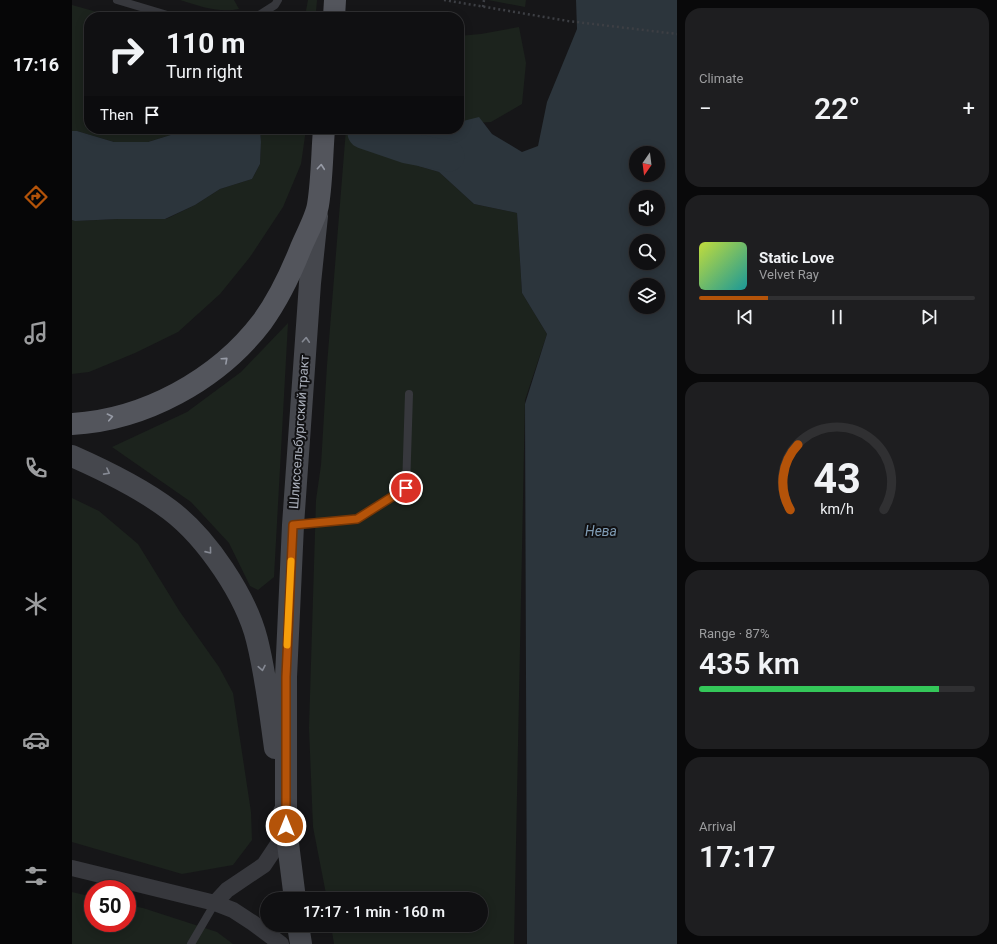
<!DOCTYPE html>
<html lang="en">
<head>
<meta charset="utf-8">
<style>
	:root { --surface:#101012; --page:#1e1e20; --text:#f1f3f6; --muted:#9c9d9f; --line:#303032; --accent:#b45309 }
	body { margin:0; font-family:Roboto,sans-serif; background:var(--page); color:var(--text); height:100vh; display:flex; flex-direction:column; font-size:15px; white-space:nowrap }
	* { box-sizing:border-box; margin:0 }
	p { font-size:13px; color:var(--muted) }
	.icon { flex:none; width:22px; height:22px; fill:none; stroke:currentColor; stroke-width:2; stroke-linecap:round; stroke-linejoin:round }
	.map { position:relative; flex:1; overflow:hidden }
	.sheet { display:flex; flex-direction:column; gap:8px; padding:8px; background:#09090a; width:320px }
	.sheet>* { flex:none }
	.guide { position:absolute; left:12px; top:12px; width:380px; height:122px; border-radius:16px; box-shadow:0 2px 10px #0003,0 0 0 1px var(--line); background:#101012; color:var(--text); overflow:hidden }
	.needle { width:26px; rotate:194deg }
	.tools { position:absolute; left:557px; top:146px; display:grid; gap:8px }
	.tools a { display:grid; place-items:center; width:36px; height:36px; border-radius:50%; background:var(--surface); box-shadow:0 2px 10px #0003,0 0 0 1px var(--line); font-size:20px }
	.speed { position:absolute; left:12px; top:880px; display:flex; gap:8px; font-size:20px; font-weight:700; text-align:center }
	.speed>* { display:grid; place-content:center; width:52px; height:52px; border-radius:50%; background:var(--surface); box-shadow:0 2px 10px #0003,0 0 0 1px var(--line); line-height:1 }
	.speed .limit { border:6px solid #d22; background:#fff; color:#111 }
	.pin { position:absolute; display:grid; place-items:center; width:34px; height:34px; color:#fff; margin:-17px; border:2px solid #fff; border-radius:50%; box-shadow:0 1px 4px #0007 }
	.me { position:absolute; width:44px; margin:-22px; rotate:0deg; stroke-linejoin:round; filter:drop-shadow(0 0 3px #0008) }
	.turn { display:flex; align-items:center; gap:14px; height:84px; padding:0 16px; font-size:18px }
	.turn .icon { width:52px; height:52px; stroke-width:2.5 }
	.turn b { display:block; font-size:28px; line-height:34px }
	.then { display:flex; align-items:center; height:38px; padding:0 16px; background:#0003; gap:8px; font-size:15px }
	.big { font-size:30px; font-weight:600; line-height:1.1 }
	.sheet .tile { flex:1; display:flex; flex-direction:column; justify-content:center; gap:6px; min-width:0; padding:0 14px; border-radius:16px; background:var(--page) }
	.sheet .dial { align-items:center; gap:0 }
	.dial svg { height:104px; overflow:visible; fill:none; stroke:var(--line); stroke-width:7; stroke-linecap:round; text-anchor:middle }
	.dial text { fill:var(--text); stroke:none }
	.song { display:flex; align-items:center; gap:12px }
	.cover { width:48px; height:48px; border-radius:6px; background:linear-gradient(135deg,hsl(70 70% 55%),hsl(180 70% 35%)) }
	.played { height:4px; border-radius:2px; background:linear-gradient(90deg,var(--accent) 25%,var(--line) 25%) }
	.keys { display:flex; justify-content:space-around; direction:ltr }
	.heat { display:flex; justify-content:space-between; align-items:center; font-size:22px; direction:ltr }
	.charge { height:6px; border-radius:3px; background:linear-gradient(90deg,#34c759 87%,var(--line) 0) }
	.trip { position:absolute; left:188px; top:892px; width:228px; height:40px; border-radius:20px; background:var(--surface); box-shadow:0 2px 10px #0003,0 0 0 1px var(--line); font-weight:600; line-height:40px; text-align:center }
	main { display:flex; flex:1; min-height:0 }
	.dock { display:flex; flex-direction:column; width:72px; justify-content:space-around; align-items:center; background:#060607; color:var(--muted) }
	.dock .icon { width:28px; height:28px }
	.dock .on { color:var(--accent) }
	.dock b { font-size:18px; color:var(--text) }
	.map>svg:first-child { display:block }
	.green { fill:#1c231d }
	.water { fill:#2c353c; fill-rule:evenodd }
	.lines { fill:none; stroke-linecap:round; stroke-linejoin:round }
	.river { stroke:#2c353c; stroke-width:31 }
	.path { stroke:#3d3f44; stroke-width:2.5; stroke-dasharray:2 3; stroke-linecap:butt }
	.service { stroke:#37383d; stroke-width:8 }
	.minor { stroke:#37383d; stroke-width:16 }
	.secondary { stroke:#45474d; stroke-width:22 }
	.primary { stroke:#53555c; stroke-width:22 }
	.oneway { stroke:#979ba6 }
	.oneway2 { stroke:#858993 }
	.route-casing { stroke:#753606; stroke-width:10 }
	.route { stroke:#b45309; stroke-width:7 }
	.slow { stroke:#f59e0b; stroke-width:7 }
	.labels { text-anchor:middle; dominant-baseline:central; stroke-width:4; stroke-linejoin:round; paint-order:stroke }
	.street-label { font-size:13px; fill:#a8adb8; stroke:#111113 }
	.water-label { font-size:14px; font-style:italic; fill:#7f9bb3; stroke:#111113 }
</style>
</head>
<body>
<main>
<nav class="dock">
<b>17:16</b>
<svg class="icon on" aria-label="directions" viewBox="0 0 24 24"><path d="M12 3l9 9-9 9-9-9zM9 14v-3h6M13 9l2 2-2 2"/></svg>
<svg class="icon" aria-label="music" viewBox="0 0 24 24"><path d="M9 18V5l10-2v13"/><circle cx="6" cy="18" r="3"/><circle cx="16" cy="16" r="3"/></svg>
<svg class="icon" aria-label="phone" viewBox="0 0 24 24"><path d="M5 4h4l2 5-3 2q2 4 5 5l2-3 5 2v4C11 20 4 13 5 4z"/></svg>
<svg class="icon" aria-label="climate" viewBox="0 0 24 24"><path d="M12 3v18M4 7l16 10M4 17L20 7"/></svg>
<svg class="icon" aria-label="car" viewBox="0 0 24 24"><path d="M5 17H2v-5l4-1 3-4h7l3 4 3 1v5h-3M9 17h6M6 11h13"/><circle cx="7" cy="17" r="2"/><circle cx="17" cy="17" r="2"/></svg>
<svg class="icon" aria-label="filters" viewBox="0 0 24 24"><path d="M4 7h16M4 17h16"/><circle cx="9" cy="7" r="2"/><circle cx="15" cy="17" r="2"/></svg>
</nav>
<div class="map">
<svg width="605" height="944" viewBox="0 0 605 944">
	<rect width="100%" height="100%" fill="#161618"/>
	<path class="green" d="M108,0H162L167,9C146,13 127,6 108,0Z
		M236,0H245L244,11L247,14V17H221L234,11Z
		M416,0H454L453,7Z
		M0,5L43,17H17V129H118L76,142H42L5,131H0Z
		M447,27L454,63L450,104L419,122L387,124V36L409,34Z
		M188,129H234L229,164L211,207L178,257L148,294L106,332L63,353L17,372L0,374V220L3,221L46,219H94L123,205L148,189L180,179L188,164L189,142Z
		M274,129H358L353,130L346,166L367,172L402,204L445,213L450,293L475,334L453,400L442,944H262L259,925H409V899H255L241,827L237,728L244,500L249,465L255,365Z
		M216,323L202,577L186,590L178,586L157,543L119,502L40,447L115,412L169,372Z
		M0,498L27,511L66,544L108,612L147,667L161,693L179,812L180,840L161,865L110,874L0,842Z
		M0,892L21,897V923H55V905L71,908L145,932L161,944H0Z"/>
	<path class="water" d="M504,0H605V944H455L453,404L475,334L450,293L445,213L402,204L367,172L346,166L335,148L353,130L387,129V122L407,117L420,134L450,152L466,146L475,102L505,29ZM564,153H586V175H564ZM564,197H586V219H564ZM564,241H586V263H564ZM564,285H586V307H564Z
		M118,129H188L189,142L188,164L180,179L148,189L123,205L93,219H46L3,221L0,220V131H5L42,142H76Z"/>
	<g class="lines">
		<path class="river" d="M291,133L335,148L377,156"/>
		<path class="path" d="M372,0L496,21L605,34
			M411,7L412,0"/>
		<path class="service" d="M45,0L102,17
			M184,17L203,5L206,0
			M222,525L285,519L334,488L337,394
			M119,944L143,903"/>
		<path class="minor" d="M0,868L143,903L161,910L181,923L209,944
			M143,903L155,890L192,865L214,832"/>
		<path class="secondary" d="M0,456C34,471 69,488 98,510C135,538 174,596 185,640C194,676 198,712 203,748
			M212,812L223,899
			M214,826V677L221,525L238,283L245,216
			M226,925L229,944"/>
		<path class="primary" d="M262,17L263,0
			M0,424C72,420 146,380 190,322C206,300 218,275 228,250C233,237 244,218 246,205C250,181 250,153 252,129"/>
	</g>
	<defs><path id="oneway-chevron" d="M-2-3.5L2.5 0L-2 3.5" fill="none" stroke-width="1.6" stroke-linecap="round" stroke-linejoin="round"/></defs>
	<g class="oneway">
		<use href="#oneway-chevron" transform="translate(249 167) rotate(-85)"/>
		<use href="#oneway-chevron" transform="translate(153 360) rotate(-42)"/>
		<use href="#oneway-chevron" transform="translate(38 417) rotate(-12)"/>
	</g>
	<g class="oneway2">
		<use href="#oneway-chevron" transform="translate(234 340) rotate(-86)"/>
		<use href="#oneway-chevron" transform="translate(35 472) rotate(28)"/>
		<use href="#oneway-chevron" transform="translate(137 551) rotate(51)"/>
		<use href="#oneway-chevron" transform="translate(190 668) rotate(79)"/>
	</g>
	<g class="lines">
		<defs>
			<path id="route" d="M214,826V677L221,525L285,519L334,488"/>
		</defs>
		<use href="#route" class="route-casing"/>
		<use href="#route" class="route"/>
		<path class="slow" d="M215,645L219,561"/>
	</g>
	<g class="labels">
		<g class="street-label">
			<text transform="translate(227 432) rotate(-86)">Шлиссельбургский тракт</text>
		</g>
		<g class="water-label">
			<text x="529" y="531">Нева</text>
		</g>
	</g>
</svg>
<div class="tools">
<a><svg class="needle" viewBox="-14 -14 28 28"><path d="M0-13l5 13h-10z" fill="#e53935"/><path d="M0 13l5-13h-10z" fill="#9c9d9f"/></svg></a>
<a><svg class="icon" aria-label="sound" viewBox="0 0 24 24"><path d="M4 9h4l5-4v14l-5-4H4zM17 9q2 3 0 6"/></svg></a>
<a><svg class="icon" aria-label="search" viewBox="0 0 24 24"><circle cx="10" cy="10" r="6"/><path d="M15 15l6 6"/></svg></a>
<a><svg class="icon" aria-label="layers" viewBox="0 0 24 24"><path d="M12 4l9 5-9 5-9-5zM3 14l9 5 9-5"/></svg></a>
</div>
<div class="speed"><div class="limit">50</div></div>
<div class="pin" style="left:334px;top:488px;background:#d93025"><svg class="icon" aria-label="arrive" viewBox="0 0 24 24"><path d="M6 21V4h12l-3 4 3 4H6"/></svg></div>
<svg class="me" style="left:214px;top:826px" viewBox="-20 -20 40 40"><circle r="17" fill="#b45309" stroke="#fff" stroke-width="3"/><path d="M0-11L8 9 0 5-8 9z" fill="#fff"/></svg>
<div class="trip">17:17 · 1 min · 160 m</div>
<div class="guide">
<div class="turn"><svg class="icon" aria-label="right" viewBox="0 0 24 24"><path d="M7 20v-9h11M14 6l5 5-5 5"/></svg><div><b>110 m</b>Turn right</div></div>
<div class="then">Then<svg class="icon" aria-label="arrive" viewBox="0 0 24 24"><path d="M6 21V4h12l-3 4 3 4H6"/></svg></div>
</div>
</div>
<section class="sheet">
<div class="tile"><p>Climate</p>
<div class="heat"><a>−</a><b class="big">22°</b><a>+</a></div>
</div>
<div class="tile">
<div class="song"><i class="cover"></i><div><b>Static Love</b><p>Velvet Ray</p></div></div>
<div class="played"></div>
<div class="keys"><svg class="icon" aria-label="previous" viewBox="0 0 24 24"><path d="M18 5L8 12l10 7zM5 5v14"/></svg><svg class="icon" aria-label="pause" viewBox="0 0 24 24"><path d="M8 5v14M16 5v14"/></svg><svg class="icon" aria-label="next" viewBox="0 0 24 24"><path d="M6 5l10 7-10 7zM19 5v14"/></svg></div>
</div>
<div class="tile dial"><svg viewBox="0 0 100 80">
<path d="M14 69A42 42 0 1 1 86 69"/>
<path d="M14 69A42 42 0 0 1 20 19" stroke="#b45309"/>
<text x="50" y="56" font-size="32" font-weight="700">43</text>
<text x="50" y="72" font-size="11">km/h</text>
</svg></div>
<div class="tile"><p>Range · 87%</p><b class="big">435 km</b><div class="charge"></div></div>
<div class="tile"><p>Arrival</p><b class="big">17:17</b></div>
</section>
</main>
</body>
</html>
